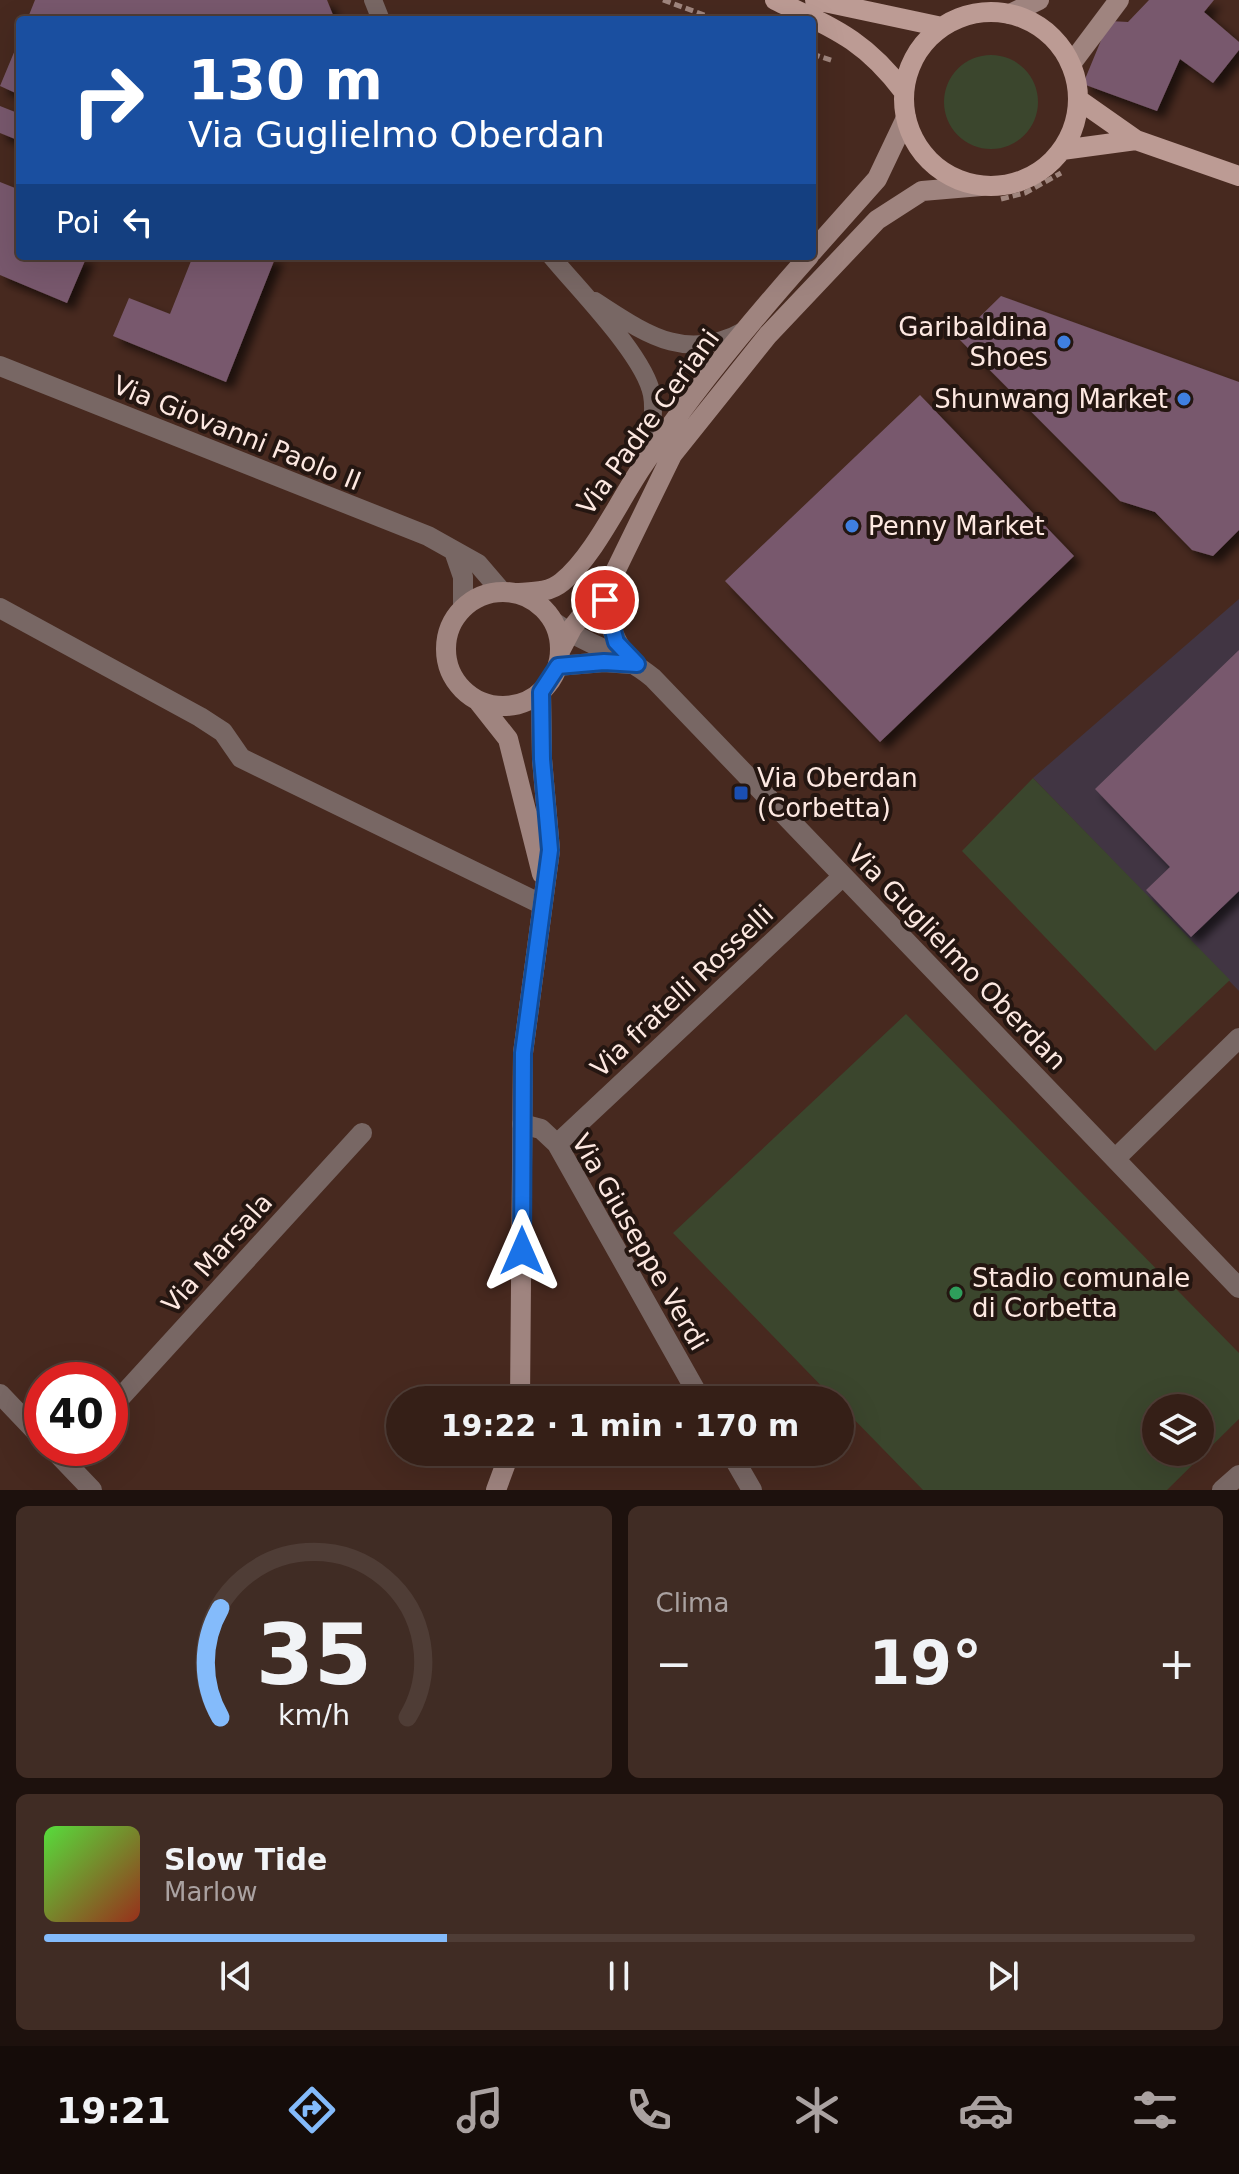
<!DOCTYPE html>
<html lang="it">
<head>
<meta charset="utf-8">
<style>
	:root { --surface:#351f17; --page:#402c24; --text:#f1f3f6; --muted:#aaa2a1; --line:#4f3d36; --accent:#84bbfb }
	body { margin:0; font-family:"DejaVu Sans",sans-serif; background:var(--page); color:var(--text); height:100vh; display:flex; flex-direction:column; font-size:30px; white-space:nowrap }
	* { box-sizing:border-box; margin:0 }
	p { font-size:26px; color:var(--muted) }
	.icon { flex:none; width:44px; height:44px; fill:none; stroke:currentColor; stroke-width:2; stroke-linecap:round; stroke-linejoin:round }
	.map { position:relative; height:1490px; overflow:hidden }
	.details { display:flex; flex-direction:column; gap:16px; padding:16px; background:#1d110d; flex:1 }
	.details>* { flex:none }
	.hud { position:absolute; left:16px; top:16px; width:800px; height:244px; border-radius:8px; box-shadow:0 8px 32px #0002,0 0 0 2px var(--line); background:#1a4fa0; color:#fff; overflow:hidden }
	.buttons { position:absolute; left:1142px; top:1394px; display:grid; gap:16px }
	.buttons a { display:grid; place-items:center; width:72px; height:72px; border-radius:50%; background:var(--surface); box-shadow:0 8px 32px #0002,0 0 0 2px var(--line); font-size:40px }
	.speed { position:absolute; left:24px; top:1362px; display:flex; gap:16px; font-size:40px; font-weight:700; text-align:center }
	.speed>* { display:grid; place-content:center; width:104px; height:104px; border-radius:50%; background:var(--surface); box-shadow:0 8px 32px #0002,0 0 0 2px var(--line); line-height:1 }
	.speed .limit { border:12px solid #d22; background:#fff; color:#111 }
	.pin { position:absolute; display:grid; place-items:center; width:68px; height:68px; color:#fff; margin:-34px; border:4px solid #fff; border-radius:50%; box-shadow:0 2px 8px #0007 }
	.me { position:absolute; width:88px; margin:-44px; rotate:0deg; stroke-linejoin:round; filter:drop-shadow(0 0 6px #0008) }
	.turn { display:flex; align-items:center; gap:28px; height:168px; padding:0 40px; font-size:36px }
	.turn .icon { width:104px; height:104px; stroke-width:2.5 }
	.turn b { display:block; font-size:56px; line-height:68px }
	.then { display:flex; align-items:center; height:76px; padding:0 40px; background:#0003; gap:16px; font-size:30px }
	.big { font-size:60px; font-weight:600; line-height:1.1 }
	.details .tile { flex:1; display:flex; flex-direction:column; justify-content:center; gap:12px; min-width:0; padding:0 28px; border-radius:12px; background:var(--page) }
	.details .dial { align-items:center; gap:0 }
	.dial svg { height:208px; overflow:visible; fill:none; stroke:var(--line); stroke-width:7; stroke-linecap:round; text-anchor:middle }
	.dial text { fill:var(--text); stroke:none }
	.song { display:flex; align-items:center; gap:24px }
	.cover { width:96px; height:96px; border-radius:12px; background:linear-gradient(135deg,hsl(110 70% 55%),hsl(10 70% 35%)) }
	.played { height:8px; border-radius:4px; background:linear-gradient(90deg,var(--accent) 35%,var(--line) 35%) }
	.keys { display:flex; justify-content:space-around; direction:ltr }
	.heat { display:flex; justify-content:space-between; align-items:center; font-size:44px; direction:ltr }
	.details .tiles { flex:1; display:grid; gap:16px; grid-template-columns:1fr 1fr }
	.tile:last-child { grid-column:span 2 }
	.trip { position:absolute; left:386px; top:1386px; width:468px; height:80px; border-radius:40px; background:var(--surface); box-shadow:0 8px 32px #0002,0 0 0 2px var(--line); font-weight:600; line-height:80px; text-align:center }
	.tabs { display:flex; height:128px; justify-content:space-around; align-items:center; background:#150c09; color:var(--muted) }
	.tabs .icon { width:56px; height:56px }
	.tabs .current { color:var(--accent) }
	.tabs b { font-size:36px; color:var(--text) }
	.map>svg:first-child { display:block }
	.industrial { fill:#413543 }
	.green { fill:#3b462d; fill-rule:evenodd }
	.building { fill:#78596d; filter:url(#shadow) }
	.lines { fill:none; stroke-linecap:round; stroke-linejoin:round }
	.path { stroke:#a0867e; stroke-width:5; stroke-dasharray:8 4; stroke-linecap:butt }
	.lane { stroke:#786764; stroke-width:18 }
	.street { stroke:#786764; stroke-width:20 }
	.secondary { stroke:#9f847f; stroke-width:20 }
	.primary { stroke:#bc9b94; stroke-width:20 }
	.route-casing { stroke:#114b97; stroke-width:20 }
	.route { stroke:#1a73e8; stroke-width:14 }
	.shop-dot { fill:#3f7fe0; stroke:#241611; stroke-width:3 }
	.transit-dot { fill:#1a4fb4; stroke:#241611; stroke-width:3 }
	.leisure-dot { fill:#2e9e5b; stroke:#241611; stroke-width:3 }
	.labels { text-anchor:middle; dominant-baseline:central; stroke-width:8; stroke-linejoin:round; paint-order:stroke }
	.poi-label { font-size:26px; fill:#fde8e1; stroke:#241611; text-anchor:start }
	.street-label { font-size:26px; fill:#fde8e1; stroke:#241611 }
</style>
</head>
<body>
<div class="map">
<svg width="1239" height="1490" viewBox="0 0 1239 1490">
	<defs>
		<filter id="shadow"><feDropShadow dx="7" dy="7" stdDeviation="4" flood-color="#0009"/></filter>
	</defs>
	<rect width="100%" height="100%" fill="#47291f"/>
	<path class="industrial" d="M1239,599V991L1033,778Z"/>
	<path class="green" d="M944 102a47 47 0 1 1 94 0a47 47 0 1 1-94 0Z
		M1033,778L1230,980L1155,1051L962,851Z
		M906,1014L1239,1353V1419L1167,1490H923L840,1405V1400H835L673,1233ZM1156,1408H1200V1452H1156Z"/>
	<path class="building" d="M35,0H327L335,20H27Z
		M1149,0H1214L1204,12L1239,42V50L1213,83L1180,59L1157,111L1083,84L1109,21L1128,22Z
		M20,38V95L0,86Z
		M0,106L20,114V141L0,133Z
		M0,182L20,190V256H87L67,303L0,275Z
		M193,256H276L226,382L113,336L129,298L170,314Z
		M1001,296L1239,382V530L1213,556L1192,550L1155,512L1120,501L958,338Z
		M920,395L1074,556L880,742L725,581Z
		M1239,650V891L1191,937L1146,890L1170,867L1095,789Z"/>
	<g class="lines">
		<path class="path" d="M663,0L718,20
			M812,54L834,61
			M1001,199L1025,193L1061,173"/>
		<path class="lane" d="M373,0L381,20
			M551,256C578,289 645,356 652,395C656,417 648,442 644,463
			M595,301C646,334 686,364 747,329"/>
		<path class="street" d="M0,366L428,536L478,564L502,592
			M454,551L463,577V607
			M607,585C603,613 612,635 627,658
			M0,608L200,717L223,732L241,758L541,904
			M554,622C585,645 622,652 653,678L1239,1288
			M558,666L604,662L630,664
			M522,1124L541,1129L557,1144L701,1400
			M557,1144L843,876
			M1115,1159L1239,1038
			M0,1394L42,1438
			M110,1409L362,1133
			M52,1448L92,1490
			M730,1452L752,1490
			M1222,1490L1239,1475"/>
		<path class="secondary" d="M1010,14L1039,0
			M1071,64L1119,0
			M812,252L877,179L906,118
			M446 649a57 57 0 1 1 114 0a57 57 0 1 1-114 0Z
			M516,593C532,592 549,593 562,582C594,556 619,501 642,467C689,396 753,319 809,256
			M561,649L572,628L612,578L672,455L768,335L877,220L922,191L981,186
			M478,701L508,739L542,874
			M520,1400L523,1053L550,850L542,759L541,692
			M496,1490L510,1452"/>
		<path class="primary" d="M775,0C833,28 864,39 904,92
			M815,0L942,27
			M904 99a87 87 0 1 1 174 0a87 87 0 1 1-174 0Z
			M1079,100L1136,140L1239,176
			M1062,150L1136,140"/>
	</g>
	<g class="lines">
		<defs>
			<path id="route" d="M522,1251L523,1053L550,850L542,759L541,692L558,666L604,662L637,664L616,642L605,600"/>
		</defs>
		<use href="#route" class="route-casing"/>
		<use href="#route" class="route"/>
	</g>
	<g class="shop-dot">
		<circle cx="1064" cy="342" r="8"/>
		<circle cx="1184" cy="399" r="8"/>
		<circle cx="852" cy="526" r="8"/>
	</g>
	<rect class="transit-dot" x="733" y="785" width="16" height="16" rx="4"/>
	<circle class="leisure-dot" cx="956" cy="1293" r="8"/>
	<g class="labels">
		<g class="poi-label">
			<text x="1048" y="327" text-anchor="end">Garibaldina<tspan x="1048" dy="30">Shoes</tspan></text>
			<text x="1168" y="399" text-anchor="end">Shunwang Market</text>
			<text x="868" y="526">Penny Market</text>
			<text x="757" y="778">Via Oberdan<tspan x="757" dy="30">(Corbetta)</tspan></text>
			<text x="972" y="1278">Stadio comunale<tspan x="972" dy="30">di Corbetta</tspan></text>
		</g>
		<g class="street-label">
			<text transform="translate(648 422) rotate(-54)">Via Padre Ceriani</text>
			<text transform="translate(237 433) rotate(22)">Via Giovanni Paolo II</text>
			<text transform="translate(957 957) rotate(46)">Via Guglielmo Oberdan</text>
			<text transform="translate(682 991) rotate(-43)">Via fratelli Rosselli</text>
			<text transform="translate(640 1242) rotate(60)">Via Giuseppe Verdi</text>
			<text transform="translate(217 1253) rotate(-48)">Via Marsala</text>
		</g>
	</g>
</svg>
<div class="buttons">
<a><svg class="icon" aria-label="layers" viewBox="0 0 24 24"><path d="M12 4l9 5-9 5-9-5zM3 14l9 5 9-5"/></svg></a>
</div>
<div class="speed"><div class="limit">40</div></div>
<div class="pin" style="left:605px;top:600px;background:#d93025"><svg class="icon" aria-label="arrive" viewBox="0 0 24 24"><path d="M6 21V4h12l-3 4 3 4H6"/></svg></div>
<svg class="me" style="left:522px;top:1251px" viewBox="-20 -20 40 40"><path d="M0-17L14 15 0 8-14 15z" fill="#1a73e8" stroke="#fff" stroke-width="4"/></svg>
<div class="trip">19:22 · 1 min · 170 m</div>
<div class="hud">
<div class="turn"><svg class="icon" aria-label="right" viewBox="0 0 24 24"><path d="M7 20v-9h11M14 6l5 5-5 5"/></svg><div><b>130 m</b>Via Guglielmo Oberdan</div></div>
<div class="then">Poi<svg class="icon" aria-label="left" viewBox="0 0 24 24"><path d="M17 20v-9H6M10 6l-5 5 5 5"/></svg></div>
</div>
</div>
<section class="details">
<div class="tiles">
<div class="tile dial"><svg viewBox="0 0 100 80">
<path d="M14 69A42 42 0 1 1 86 69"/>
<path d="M14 69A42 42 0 0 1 14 27" stroke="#84bbfb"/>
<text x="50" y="56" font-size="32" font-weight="700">35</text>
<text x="50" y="72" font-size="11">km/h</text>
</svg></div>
<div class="tile"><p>Clima</p>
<div class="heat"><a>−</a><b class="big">19°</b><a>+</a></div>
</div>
<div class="tile">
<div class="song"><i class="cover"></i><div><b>Slow Tide</b><p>Marlow</p></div></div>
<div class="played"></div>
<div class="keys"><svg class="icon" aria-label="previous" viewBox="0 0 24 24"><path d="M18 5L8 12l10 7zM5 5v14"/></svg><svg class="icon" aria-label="pause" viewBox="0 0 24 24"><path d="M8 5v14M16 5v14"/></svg><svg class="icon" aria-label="next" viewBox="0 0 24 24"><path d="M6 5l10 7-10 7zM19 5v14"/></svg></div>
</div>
</div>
</section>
<nav class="tabs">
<b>19:21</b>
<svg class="icon current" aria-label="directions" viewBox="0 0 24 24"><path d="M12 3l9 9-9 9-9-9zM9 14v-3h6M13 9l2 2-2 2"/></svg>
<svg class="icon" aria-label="music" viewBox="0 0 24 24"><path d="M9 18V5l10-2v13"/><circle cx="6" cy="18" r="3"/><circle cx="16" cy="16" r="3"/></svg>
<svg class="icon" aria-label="phone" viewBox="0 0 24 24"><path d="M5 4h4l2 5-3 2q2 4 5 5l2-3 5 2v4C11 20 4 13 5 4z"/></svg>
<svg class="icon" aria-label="climate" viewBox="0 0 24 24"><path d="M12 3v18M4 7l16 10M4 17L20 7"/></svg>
<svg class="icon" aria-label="car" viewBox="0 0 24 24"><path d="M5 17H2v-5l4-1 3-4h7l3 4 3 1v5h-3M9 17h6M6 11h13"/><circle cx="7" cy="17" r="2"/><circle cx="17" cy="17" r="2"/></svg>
<svg class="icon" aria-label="filters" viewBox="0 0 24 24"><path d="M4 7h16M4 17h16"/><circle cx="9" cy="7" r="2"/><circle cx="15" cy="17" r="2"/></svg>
</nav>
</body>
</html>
